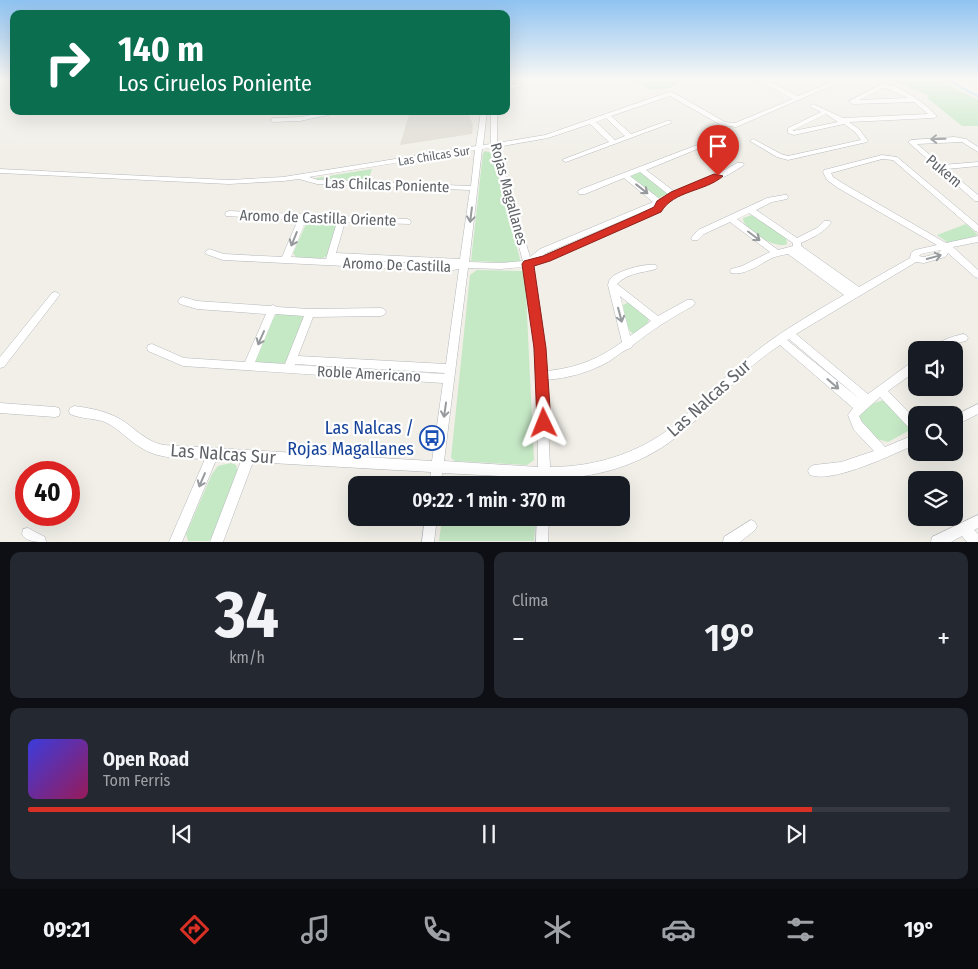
<!DOCTYPE html>
<html lang="es">
<head>
<meta charset="utf-8">
<style>
	:root { --surface:#171b24; --page:#242831; --text:#f1f3f6; --muted:#9ea1a6; --line:#363941; --accent:#d93025 }
	body { margin:0; font-family:"Fira Sans Condensed",sans-serif; background:var(--page); color:var(--text); height:100vh; display:flex; flex-direction:column; font-size:19px; white-space:nowrap }
	* { box-sizing:border-box; margin:0 }
	p { font-size:16px; color:var(--muted) }
	.icon { flex:none; width:28px; height:28px; fill:none; stroke:currentColor; stroke-width:2; stroke-linecap:round; stroke-linejoin:round }
	.map { position:relative; height:542px; overflow:hidden }
	.panel { display:flex; flex-direction:column; gap:10px; padding:10px; background:#0d0f14; flex:1 }
	.panel>* { flex:none }
	.banner { position:absolute; left:10px; top:10px; width:500px; height:105px; border-radius:10px; box-shadow:0 5px 20px #0002; background:#0b6e4f; color:#fff; overflow:hidden }
	.tools { position:absolute; left:908px; top:341px; display:grid; gap:10px }
	.tools a { display:grid; place-items:center; width:55px; height:55px; border-radius:10px; background:var(--surface); box-shadow:0 5px 20px #0002; font-size:25px }
	.speed { position:absolute; left:15px; top:461px; display:flex; gap:10px; font-size:25px; font-weight:700; text-align:center }
	.speed>* { display:grid; place-content:center; width:65px; height:65px; border-radius:50%; background:var(--surface); box-shadow:0 5px 20px #0002; line-height:1 }
	.speed .limit { border:8px solid #d22; background:#fff; color:#111 }
	.pin { position:absolute; display:grid; place-items:center; width:42px; height:42px; color:#fff; margin:-51px -21px; border-radius:50% 50% 50% 0; rotate:-45deg; box-shadow:0 0 5px #0007 }
	.pin .icon { rotate:45deg }
	.me { position:absolute; width:55px; margin:-28px; rotate:358deg; stroke-linejoin:round; filter:drop-shadow(0 0 4px #0008) }
	.turn { display:flex; align-items:center; gap:18px; height:105px; padding:0 25px; font-size:22px }
	.turn .icon { width:65px; height:65px; stroke-width:2.5 }
	.turn b { display:block; font-size:35px; line-height:42px }
	.big { font-size:38px; font-weight:600; line-height:1.1 }
	.panel .tile { flex:1; display:flex; flex-direction:column; justify-content:center; gap:8px; min-width:0; padding:0 18px; border-radius:10px; background:var(--page) }
	.panel .dial { align-items:center; gap:0 }
	.dial b { font-size:65px; line-height:1 }
	.song { display:flex; align-items:center; gap:15px }
	.cover { width:60px; height:60px; border-radius:8px; background:linear-gradient(135deg,hsl(240 70% 55%),hsl(330 70% 35%)) }
	.played { height:5px; border-radius:2px; background:linear-gradient(90deg,var(--accent) 85%,var(--line) 85%) }
	.keys { display:flex; justify-content:space-around; direction:ltr }
	.heat { display:flex; justify-content:space-between; align-items:center; font-size:28px; direction:ltr }
	.panel .tiles { flex:1; display:grid; gap:10px; grid-template-columns:1fr 1fr }
	.tile:last-child { grid-column:span 2 }
	.trip { position:absolute; left:348px; top:476px; width:282px; height:50px; border-radius:10px; background:var(--surface); box-shadow:0 5px 20px #0002; font-weight:600; line-height:50px; text-align:center }
	.tab-bar { display:flex; height:80px; justify-content:space-around; align-items:center; background:#090b0e; color:var(--muted) }
	.tab-bar .icon { width:35px; height:35px }
	.tab-bar .active { color:var(--accent) }
	.tab-bar b { font-size:22px; color:var(--text) }
	.map>svg:first-child { display:block }
	.education { fill:#e1ded6 }
	.green { fill:#c5e8c5 }
	.lines { fill:none; stroke-linecap:round; stroke-linejoin:round }
	.stream { stroke:#aadaff; stroke-width:2 }
	.minor-casing { stroke:#b5b8bc; stroke-width:1 }
	.minor { fill:#fff; fill-rule:evenodd }
	.oneway { stroke:#979a9d }
	.route { fill:#d93025; stroke:#8d1f18 }
	.labels { text-anchor:middle; dominant-baseline:central; stroke-width:4.5; stroke-linejoin:round; paint-order:stroke }
	.far-street-label { font-size:12px; fill:#5f6368; stroke:#fff }
	.street-label { font-size:15px; fill:#5f6368; stroke:#fff }
	.near-street-label { font-size:18px; fill:#5f6368; stroke:#fff }
	.near-transit-label { font-size:18px; fill:#164399; stroke:#fff; text-anchor:end }
</style>
</head>
<body>
<div class="map">
<svg width="978" height="542" viewBox="0 0 978 542">
	<rect width="100%" height="100%" fill="#f1efe8"/>
	<path class="education" d="M410,111H467L473,125L472,134L400,145Z"/>
	<path class="green" d="M635,79H681L682,80L671,88L650,90Z
		M889,79H937L978,100V126H962L927,98L929,96Z
		M485,151L492,153L521,263L471,261L483,153Z
		M372,169L368,181L316,179V178Z
		M639,171L668,192L667,194L657,199L630,177Z
		M752,215L786,237L787,244C776,250 742,229 743,218Z
		M313,220L337,222L327,256L320,259L296,257L293,253L306,224Z
		M966,224L978,235L950,244L937,235Z
		M477,270L522,271L525,273L534,460L527,465L455,461L451,458L470,275Z
		M629,302L649,319L647,325L634,334C625,330 624,315 623,305Z
		M279,312L304,317L287,363H257L255,361L274,317Z
		M884,400L912,429L888,442L877,439L859,418V414L874,403Z
		M231,463L236,465L238,473L213,536L209,541H188L186,534L212,474L218,466Z
		M442,518H536L534,541H439Z"/>
	<g class="lines">
		<path class="stream" d="M945,79L978,96"/>
		<defs>
			<path id="minor" d="M756,79H764L798,96L839,79H847L736,127L721,125L670,96L611,116L631,134L667,121H671V123L566,162L562,160L564,159L609,142L590,124L548,138L497,147L530,257L540,249L653,202L624,178L585,194H579L578,192L579,190L705,142L708,144L707,145L646,170L675,192L714,176L737,163H743L744,165L728,175L674,198L644,219L533,266L542,321L546,371C576,368 597,360 622,342L608,285C609,282 609,280 611,278C619,270 646,263 656,265L657,267L656,269C642,273 627,273 617,284L658,316L687,300H693L695,303L693,306C672,317 652,330 633,345L631,348C623,350 616,357 608,362C588,373 568,378 546,380L550,467C599,467 645,451 682,419C705,399 725,375 749,357C778,333 811,314 844,295L788,254C782,255 777,256 772,258C760,264 745,276 731,273L730,271L731,269L742,266L770,252L730,222L704,234L698,240H692L691,238L698,230L767,198L784,195H787L788,197L787,199L772,202L756,210L797,238L817,228L824,221H830L831,223C823,233 812,238 801,243V246L859,287L910,258L911,253L915,250L937,245L838,188L827,180L823,172L824,170L882,155L897,157L978,225V232L975,231L893,160L882,159L831,173L833,177L844,184L946,243L978,236V242L953,247L978,270V278L975,277L948,253L945,257L924,263L916,262L796,334L868,394L912,362L916,361V371L888,391L916,420V432L912,431L880,397L859,416L862,422L885,447L916,434V444C894,454 832,484 810,475L808,471L810,467L814,465L841,462L874,451L854,430L848,415L853,408L780,345C764,356 749,367 736,381C715,400 697,421 675,438C640,466 594,478 550,479V485H538V478L442,473L441,485H429L431,472L253,462L223,542H210L241,461L216,460L182,542H169L205,459C183,458 159,460 140,447C128,440 118,428 105,422C94,418 81,419 70,414L69,411L70,408L74,406C90,408 106,411 120,419C135,428 145,441 163,445L432,461L443,383L183,366L148,351L147,348L148,345L152,344L184,358L245,362L266,314L197,309L180,304L178,301L180,298L183,297L197,301L270,306L273,305L277,307L310,309L381,308L384,309L386,312L384,315L381,316L313,317L298,356L446,364L459,269L447,271L223,260L206,254L205,252L209,249L224,254L282,257L298,220L226,216L225,214L226,212L229,211L407,219L410,220L411,222L410,224L345,222L336,253L460,259L470,190L317,184L299,179L283,181L229,184L0,173V169L229,180L283,177L476,146L481,111H487L483,145L491,144V111H497V143L545,135L669,92L674,93L725,122L735,123L793,99ZM606,118L625,136L615,140L596,122ZM491,148L523,261L500,263L469,262L482,149ZM475,150L471,186L318,180L309,177ZM640,172L669,195L661,200L630,176ZM649,209L638,215L543,256L546,253ZM749,213L793,243V246L778,250L737,219ZM306,220L337,222L326,259L291,257ZM941,250L939,253L924,257L919,256L921,254ZM335,259L453,264L447,265ZM524,267L532,321L538,407V467L444,461L468,268L500,269ZM620,296L651,321L630,336ZM275,314L304,316L285,364L255,362ZM789,339L861,400L787,340ZM295,365V364L445,373L444,374Z
				M971,79H978V83Z
				M518,84L520,85V87L506,89V85Z
				M882,84C899,84 926,104 937,116L934,118L849,122L859,129L868,141L867,142L788,160L777,157L750,141L753,139L755,140L781,154L788,156L861,140L855,132L844,124L794,135L788,133V128L821,112L811,107L810,106L813,104L843,118L928,114L914,102L853,104L849,101ZM883,88H886L908,98L859,100ZM826,114L838,122L793,131V130Z
				M332,111H347L300,121L273,122L270,120L273,118L300,117Z
				M955,137L966,139L978,147V152L962,142L917,144L942,165L978,162V166L947,169L978,195V201H975L908,142L911,140Z
				M55,292L58,293L60,295L58,297L4,367L0,368V357L52,293Z
				M963,334L966,335L968,338L966,341L953,344L945,350H932C939,340 951,337 963,334Z
				M0,403L55,407L59,408L60,412L59,416L55,417L0,413Z
				M978,404V414L954,426V416Z
				M978,515V528L974,530L978,534V542H967L962,536L951,542H931L932,537Z
				M425,518H437L434,542H422Z
				M537,518H549L548,542H536Z
				M751,520L755,522L757,526L755,530L740,542H723L724,537Z
				M28,528L45,537L46,542C37,542 26,542 22,534L23,529Z"/>
		</defs>
		<use href="#minor" class="minor-casing"/>
		<use href="#minor" class="minor"/>
	</g>
	<defs><path id="oneway-shaft" d="M-6 0H5M1.5-3L5.5 0L1.5 3" fill="none" stroke-width="1.6" stroke-linecap="round" stroke-linejoin="round" transform="scale(1.25)"/></defs>
	<g class="oneway">
		<use href="#oneway-shaft" transform="translate(938 139) rotate(178)"/>
		<use href="#oneway-shaft" transform="translate(642 189) rotate(38)"/>
		<use href="#oneway-shaft" transform="translate(471 215) rotate(97)"/>
		<use href="#oneway-shaft" transform="translate(754 236) rotate(37)"/>
		<use href="#oneway-shaft" transform="translate(294 239) rotate(112)"/>
		<use href="#oneway-shaft" transform="translate(934 257) rotate(-15)"/>
		<use href="#oneway-shaft" transform="translate(620 315) rotate(75)"/>
		<use href="#oneway-shaft" transform="translate(261 338) rotate(114)"/>
		<use href="#oneway-shaft" transform="translate(833 384) rotate(41)"/>
		<use href="#oneway-shaft" transform="translate(445 410) rotate(98)"/>
		<use href="#oneway-shaft" transform="translate(202 480) rotate(113)"/>
	</g>
	<linearGradient id="sky" x2="0" y2="1"><stop stop-color="#8fc3f1"/><stop offset="0.51" stop-color="#f9f8f5"/><stop offset="1" stop-color="#f9f8f5" stop-opacity="0"/></linearGradient>
	<rect width="978" height="155" fill="url(#sky)"/>
	<path class="route" d="M714,174L723,176C705,192 674,190 661,212L550,261L534,266L546,348L551,423L549,427L544,429L539,427L537,423L534,348L522,264L524,261L543,256L637,215L654,207L657,201L671,192Z"/>
	<defs>
		<symbol id="bus-ring" viewBox="-11 -11 22 22"><circle r="9.5" fill="#fff" stroke="#1a4fb4" stroke-width="1.5"/><path d="M-5-6H5V4H4V6H2V4H-2V6H-4V4H-5ZM-3.5-4V0h7V-4ZM-3.5 1.2v1.5H-2V1.2ZM2 1.2v1.5H3.5V1.2Z" fill="#1a4fb4"/></symbol>
	</defs>
	<g fill-rule="evenodd">
		<use href="#bus-ring" x="418" y="424" width="28" height="28"/>
	</g>
	<g class="labels">
		<g class="far-street-label">
			<text transform="translate(434 156) rotate(-9)">Las Chilcas Sur</text>
		</g>
		<g class="street-label">
			<text transform="translate(944 171) rotate(40)">Pukem</text>
			<text transform="translate(387 185) rotate(2)">Las Chilcas Poniente</text>
			<text transform="translate(509 194) rotate(75)">Rojas Magallanes</text>
			<text transform="translate(318 218) rotate(2)">Aromo de Castilla Oriente</text>
			<text transform="translate(397 265) rotate(2)">Aromo De Castilla</text>
			<text transform="translate(369 374) rotate(3)">Roble Americano</text>
		</g>
		<g class="near-street-label">
			<text transform="translate(709 398) rotate(-42)">Las Nalcas Sur</text>
			<text transform="translate(223 454) rotate(4)">Las Nalcas Sur</text>
		</g>
		<g class="near-transit-label">
			<text x="414" y="428">Las Nalcas /<tspan x="414" dy="21">Rojas Magallanes</tspan></text>
		</g>
	</g>
</svg>
<div class="tools">
<a><svg class="icon" aria-label="sound" viewBox="0 0 24 24"><path d="M4 9h4l5-4v14l-5-4H4zM17 9q2 3 0 6"/></svg></a>
<a><svg class="icon" aria-label="search" viewBox="0 0 24 24"><circle cx="10" cy="10" r="6"/><path d="M15 15l6 6"/></svg></a>
<a><svg class="icon" aria-label="layers" viewBox="0 0 24 24"><path d="M12 4l9 5-9 5-9-5zM3 14l9 5 9-5"/></svg></a>
</div>
<div class="speed"><div class="limit">40</div></div>
<div class="pin" style="left:718px;top:176px;background:#d93025"><svg class="icon" aria-label="arrive" viewBox="0 0 24 24"><path d="M6 21V4h12l-3 4 3 4H6"/></svg></div>
<svg class="me" style="left:544px;top:423px" viewBox="-20 -20 40 40"><path d="M0-17L14 15 0 8-14 15z" fill="#d93025" stroke="#fff" stroke-width="4"/></svg>
<div class="trip">09:22 · 1 min · 370 m</div>
<div class="banner">
<div class="turn"><svg class="icon" aria-label="right" viewBox="0 0 24 24"><path d="M7 20v-9h11M14 6l5 5-5 5"/></svg><div><b>140 m</b>Los Ciruelos Poniente</div></div>
</div>
</div>
<section class="panel">
<div class="tiles">
<div class="tile dial"><b>34</b><p>km/h</p></div>
<div class="tile"><p>Clima</p>
<div class="heat"><a>−</a><b class="big">19°</b><a>+</a></div>
</div>
<div class="tile">
<div class="song"><i class="cover"></i><div><b>Open Road</b><p>Tom Ferris</p></div></div>
<div class="played"></div>
<div class="keys"><svg class="icon" aria-label="previous" viewBox="0 0 24 24"><path d="M18 5L8 12l10 7zM5 5v14"/></svg><svg class="icon" aria-label="pause" viewBox="0 0 24 24"><path d="M8 5v14M16 5v14"/></svg><svg class="icon" aria-label="next" viewBox="0 0 24 24"><path d="M6 5l10 7-10 7zM19 5v14"/></svg></div>
</div>
</div>
</section>
<nav class="tab-bar">
<b>09:21</b>
<svg class="icon active" aria-label="directions" viewBox="0 0 24 24"><path d="M12 3l9 9-9 9-9-9zM9 14v-3h6M13 9l2 2-2 2"/></svg>
<svg class="icon" aria-label="music" viewBox="0 0 24 24"><path d="M9 18V5l10-2v13"/><circle cx="6" cy="18" r="3"/><circle cx="16" cy="16" r="3"/></svg>
<svg class="icon" aria-label="phone" viewBox="0 0 24 24"><path d="M5 4h4l2 5-3 2q2 4 5 5l2-3 5 2v4C11 20 4 13 5 4z"/></svg>
<svg class="icon" aria-label="climate" viewBox="0 0 24 24"><path d="M12 3v18M4 7l16 10M4 17L20 7"/></svg>
<svg class="icon" aria-label="car" viewBox="0 0 24 24"><path d="M5 17H2v-5l4-1 3-4h7l3 4 3 1v5h-3M9 17h6M6 11h13"/><circle cx="7" cy="17" r="2"/><circle cx="17" cy="17" r="2"/></svg>
<svg class="icon" aria-label="filters" viewBox="0 0 24 24"><path d="M4 7h16M4 17h16"/><circle cx="9" cy="7" r="2"/><circle cx="15" cy="17" r="2"/></svg>
<b>19°</b>
</nav>
</body>
</html>
